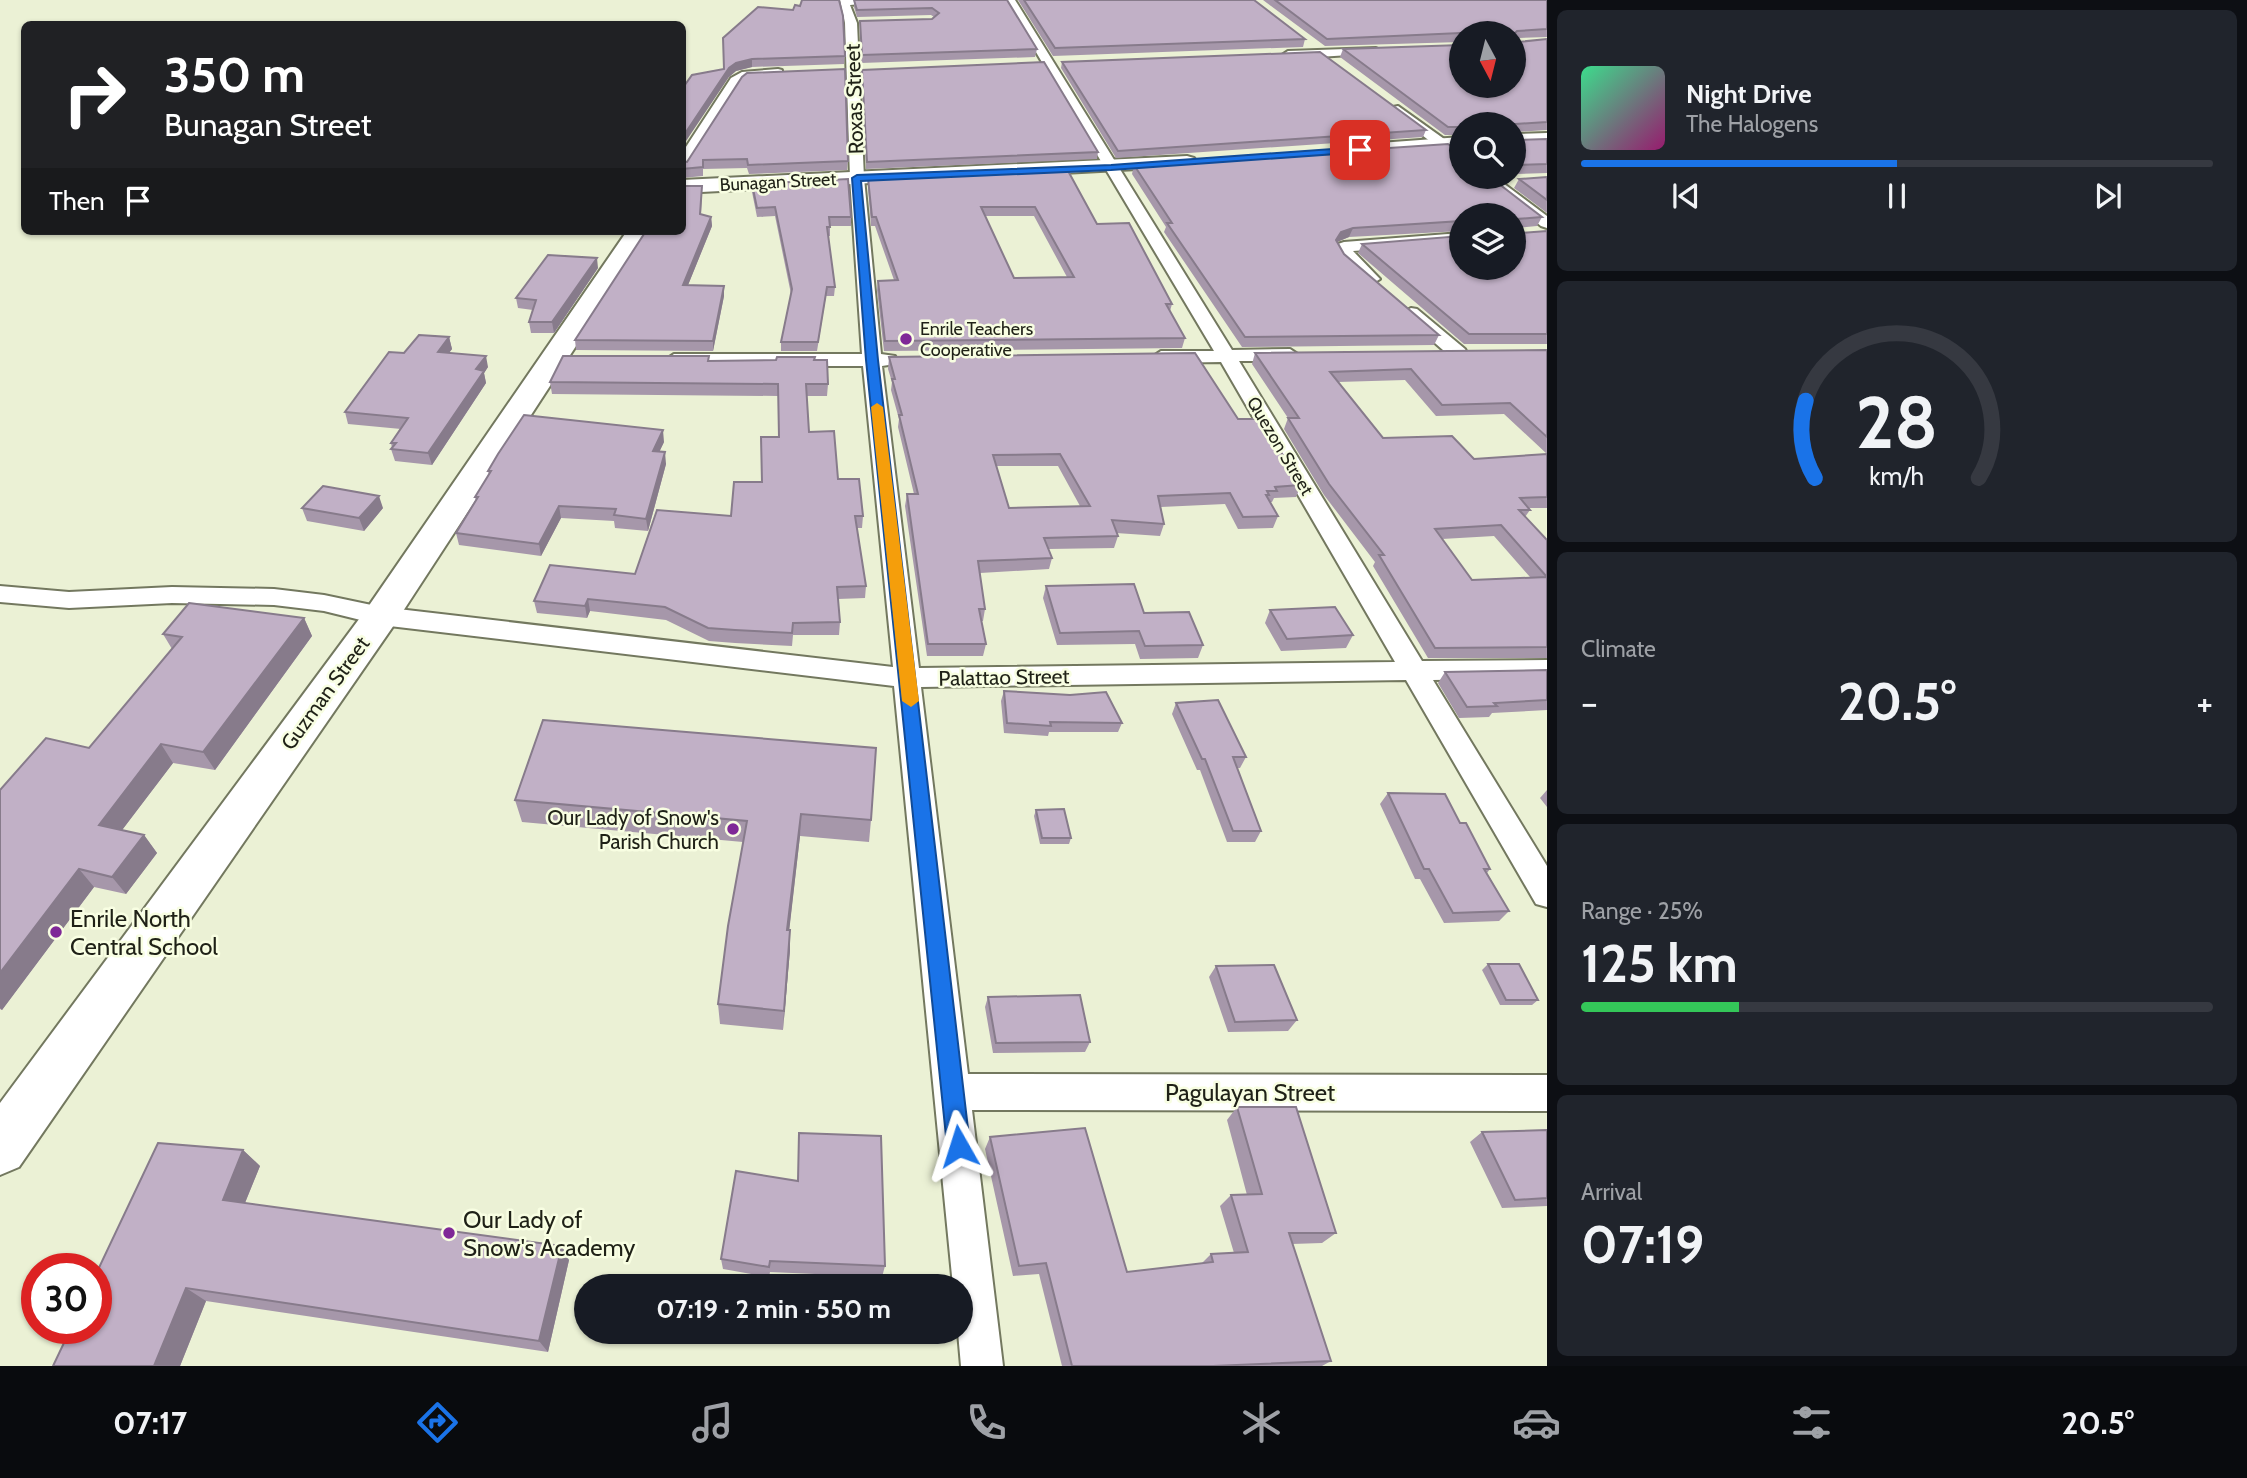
<!DOCTYPE html>
<html lang="en">
<head>
<meta charset="utf-8">
<style>
	:root { --surface:#171b24; --page:#20242c; --text:#f1f3f6; --muted:#9ea1a6; --line:#363941; --accent:#1a73e8 }
	body { margin:0; font-family:Cabin,sans-serif; background:var(--page); color:var(--text); height:100vh; display:flex; flex-direction:column; font-size:26px; white-space:nowrap }
	* { box-sizing:border-box; margin:0 }
	p { font-size:23px; color:var(--muted) }
	.icon { flex:none; width:38px; height:38px; fill:none; stroke:currentColor; stroke-width:2; stroke-linecap:round; stroke-linejoin:round }
	.map { position:relative; flex:1; overflow:hidden }
	.sheet { display:flex; flex-direction:column; gap:10px; padding:10px; background:#0d0f14; width:700px }
	.sheet>* { flex:none }
	.top-card { position:absolute; left:21px; top:21px; width:665px; height:214px; border-radius:10px; box-shadow:0 2px 5px #0004; background:#202124; color:#fff; overflow:hidden }
	.needle { width:46px; rotate:173deg }
	.tools { position:absolute; left:1449px; top:21px; display:grid; gap:14px }
	.tools a { display:grid; place-items:center; width:77px; height:77px; border-radius:50%; background:var(--surface); box-shadow:0 2px 5px #0004; font-size:35px }
	.speed { position:absolute; left:21px; top:1253px; display:flex; gap:14px; font-size:35px; font-weight:700; text-align:center }
	.speed>* { display:grid; place-content:center; width:91px; height:91px; border-radius:50%; background:var(--surface); box-shadow:0 2px 5px #0004; line-height:1 }
	.speed .limit { border:10px solid #d22; background:#fff; color:#111 }
	.pin { position:absolute; display:grid; place-items:center; width:60px; height:60px; color:#fff; margin:-30px; border-radius:14px; box-shadow:0 4px 10px #0006 }
	.me { position:absolute; width:77px; margin:-38px; rotate:354deg; stroke-linejoin:round; filter:drop-shadow(0 0 5px #0008) }
	.turn { display:flex; align-items:center; gap:24px; height:147px; padding:0 28px; font-size:32px }
	.turn .icon { width:91px; height:91px; stroke-width:2.5 }
	.turn b { display:block; font-size:49px; line-height:60px }
	.then { display:flex; align-items:center; height:66px; padding:0 28px; background:#0003; gap:14px; font-size:26px }
	.big { font-size:52px; font-weight:700; line-height:1.1 }
	.sheet .card { flex:1; display:flex; flex-direction:column; justify-content:center; gap:10px; min-width:0; padding:0 24px; border-radius:10px; background:var(--page) }
	.sheet .dial { align-items:center; gap:0 }
	.dial svg { height:182px; overflow:visible; fill:none; stroke:var(--line); stroke-width:7; stroke-linecap:round; text-anchor:middle }
	.dial text { fill:var(--text); stroke:none }
	.song { display:flex; align-items:center; gap:21px }
	.cover { width:84px; height:84px; border-radius:10px; background:linear-gradient(135deg,hsl(150 70% 55%),hsl(320 70% 35%)) }
	.played { height:7px; border-radius:4px; background:linear-gradient(90deg,var(--accent) 50%,var(--line) 50%) }
	.keys { display:flex; justify-content:space-around; direction:ltr }
	.heat { display:flex; justify-content:space-between; align-items:center; font-size:38px; direction:ltr }
	.charge { height:10px; border-radius:5px; background:linear-gradient(90deg,#34c759 25%,var(--line) 0) }
	.trip { position:absolute; left:574px; top:1274px; width:399px; height:70px; border-radius:35px; background:var(--surface); box-shadow:0 2px 5px #0004; font-weight:700; line-height:70px; text-align:center }
	.tab-bar { display:flex; height:112px; justify-content:space-around; align-items:center; background:#090b0e; color:var(--muted) }
	.tab-bar .icon { width:49px; height:49px }
	.tab-bar .current { color:var(--accent) }
	.tab-bar b { font-size:32px; color:var(--text) }
	main { display:flex; flex:1; min-height:0 }
	.map>svg:first-child { display:block }
	.lines { fill:none; stroke-linecap:round; stroke-linejoin:round }
	.street-casing { stroke:#73785f; stroke-width:4 }
	.secondary-casing { stroke:#73785f; stroke-width:4 }
	.street { fill:#fff; fill-rule:evenodd }
	.secondary { fill:#fff; fill-rule:evenodd }
	.wall { fill:#a697aa; fill-rule:evenodd }
	.shaded-wall { fill:#877b8b }
	.building { fill:#c1b0c6; stroke:#877b8b; stroke-width:2; fill-rule:evenodd }
	.route { fill:#1a73e8; stroke:#114b97; stroke-width:2 }
	.slow { fill:#f59e0b }
	.poi-dot { fill:#7f2897; stroke:#f8fee2; stroke-width:2.5 }
	.labels { text-anchor:middle; dominant-baseline:central; stroke-width:5; stroke-linejoin:round; paint-order:stroke }
	.far-street-label { font-size:18px; fill:#1f2117; stroke:#f8fee2 }
	.far-poi-label { font-size:18px; fill:#1f2117; stroke:#f8fee2; text-anchor:start }
	.street-label { font-size:21px; fill:#1f2117; stroke:#f8fee2 }
	.poi-label { font-size:21px; fill:#1f2117; stroke:#f8fee2; text-anchor:end }
	.near-poi-label { font-size:24px; fill:#1f2117; stroke:#f8fee2; text-anchor:start }
	.near-street-label { font-size:24px; fill:#1f2117; stroke:#f8fee2 }
</style>
</head>
<body>
<main>
<div class="map">
<svg width="1547" height="1366" viewBox="0 0 1547 1366">
	<rect width="100%" height="100%" fill="#ebf1d5"/>
	<g class="lines">
		<defs>
			<path id="street" d="M840,0H877L872,3L850,5L857,23L864,178L881,354L895,356L897,360L895,364L882,366L919,668L1395,662L1221,362L1161,363L1152,357L1161,351H1214L1005,0H1015L1232,350L1290,349L1299,355L1290,361H1239L1422,661L1547,660V678L1433,680L1547,866V907L1536,904L1406,680L921,687L968,1074L1547,1075V1111L972,1110L1003,1366H961L958,1332H961V1286H953L894,686L381,625L324,611L274,605L172,603L69,608L0,602V586L69,592L172,587L274,589L324,595L381,607L893,667L863,366H674L665,360L674,354H862L850,178L845,23Z
				M1376,48L1382,51L1380,53L1288,59L1282,55L1288,51Z
				M778,69L782,70V76L745,79L740,83L689,165L682,169V153L731,78L742,72Z
				M1398,106L1461,151V162L1456,161L1393,113V107Z
				M1479,177H1495L1547,216V228L1541,226Z
				M1461,233V243L1353,251L1380,279L1372,284L1366,283L1335,251L1338,244L1344,242Z
				M1411,308L1417,309L1465,349L1467,353L1465,357H1451L1405,317L1402,313Z"/>
			<path id="secondary" d="M1547,133V145L1514,146V134Z
				M1461,137V149L1352,157L1345,155L1342,151L1345,147L1352,145Z
				M1187,156L1194,158L1197,162L1194,166L682,193V180Z
				M627,231H651L394,625L19,1167L0,1175V1103L368,607Z"/>
		</defs>
		<use href="#street" class="street-casing"/>
		<use href="#secondary" class="secondary-casing"/>
		<use href="#street" class="street"/>
		<use href="#secondary" class="secondary"/>
	</g>
	<path class="wall" d="M854,0H1007L1037,49L1035,57L861,63L860,21L932,19L934,17L931,15L857,17L854,7Z
		M1018,0H1254L1305,39L1303,47L1053,56Z
		M1263,0H1547V37L1517,38L1518,42L1547,39V130L1516,132V137L1518,140L1547,139V173L1514,174V124H1461V135H1445L1340,57L1343,49L1461,45L1514,33H1461V42L1325,46Z
		M723,38L845,56L844,64L752,67L736,71L729,77L724,69Z
		M1062,62L1426,130L1423,137L1116,158L1061,68Z
		M862,70L1098,152L1097,159L866,169Z
		M742,77L848,161L847,170L749,174L747,168L703,169V176L682,178V161L687,162Z
		M1134,165L1461,177L1542,217L1537,226L1516,228V230L1519,233L1547,231V344H1464L1358,253L1362,244L1514,268L1461,215V231L1349,237L1337,242L1344,254L1439,335L1434,345L1242,347L1164,232L1166,227L1132,174Z
		M1067,169L1097,224L1172,304L1170,311L1185,338L1182,348L884,351L877,290L878,281L894,280L875,226H871L868,187V178ZM985,216H1034L1067,277L1014,278Z
		M1547,177V213L1514,188L1519,179Z
		M752,184L851,217V226H830V236H828L835,287L834,296H826L817,351H781V342L791,294L775,216L757,217L752,192Z
		M702,195L701,214L711,217L712,226L688,285L724,286V296L713,351L576,350L575,340Z
		M598,268L554,333H531L529,322L533,310L518,308L516,298Z
		M449,337L452,349L449,353L488,367L484,373L486,383L432,465L395,461L391,449L392,448L391,443L401,429L348,424L345,412L404,353Z
		M1547,350V454L1504,414L1436,416L1405,380L1338,382L1383,438L1474,459L1547,454V508H1529L1530,510L1525,517L1547,540V658H1428L1373,566L1375,562L1324,495L1284,429L1288,418L1252,364L1255,353ZM1494,536L1530,577L1472,580L1442,539Z
		M889,357L1238,419L1301,485L1296,497L1274,498L1272,502H1270L1278,516L1273,528L1238,529L1225,504L1161,507L1164,524L1160,536L1116,533L1118,536L1114,548L1048,549L1052,558L1049,569L980,573L985,609L983,621H981L986,644L983,656H927L905,506L907,494H914L898,427L899,419L891,390L892,382L888,369ZM996,466H1058L1080,506L1009,508Z
		M815,360L828,384L827,396H807L809,432L838,479L863,516L862,528H857L866,586L865,598L838,599L840,622L839,635H793L792,646L735,643L709,641L666,620L590,611L587,618L537,613L534,601L635,574L731,516L762,482L779,437L778,396L552,394L550,382L710,361Z
		M664,442L659,452L666,464L648,531L615,528L614,521L561,518L541,556L459,545L456,533L476,501L475,497L489,475L488,471Z
		M302,508H383L364,531L307,521Z
		M1046,586L1144,613L1203,645L1198,658L1140,659L1135,644L1057,645L1043,598Z
		M1270,610L1353,635L1346,648L1281,651L1265,623Z
		M304,618L312,636L215,770L173,763L122,830L144,835L157,853L126,894L94,887L2,1010L0,1009V790L89,748L172,649L163,634Z
		M1547,670V710L1492,713L1489,717L1459,718L1438,683L1445,672Z
		M1004,691L1122,723L1118,732H1049L1048,736L1004,733L1001,701Z
		M1176,703L1246,757L1240,768H1237L1261,831L1255,842H1227L1200,770H1197L1172,714Z
		M543,720L871,820L869,842L800,836L789,930L790,950L783,1030L720,1024L718,1004L743,842L522,822L515,800Z
		M1547,790V807L1540,798Z
		M1388,793L1460,823L1490,869L1487,873L1509,911L1499,921L1444,923L1420,879H1415L1380,804Z
		M1036,810L1071,838L1069,844H1040L1034,816Z
		M1488,964L1538,1000L1532,1005H1500L1482,970Z
		M1216,966L1297,1020L1288,1031L1228,1032L1209,977Z
		M988,997L1090,1042L1085,1052L993,1053L985,1007Z
		M1237,1107L1336,1233L1322,1243L1292,1244L1331,1361L1322,1366H1062L1039,1274L1013,1276L985,1149L990,1137L1127,1272L1201,1264L1211,1254L1234,1253L1220,1206L1231,1195H1247L1227,1120Z
		M1547,1130V1206L1502,1208L1470,1142L1482,1132Z
		M158,1143L243,1150L260,1166L245,1203L569,1260L548,1352L206,1301L180,1366Z
		M721,1259L885,1266L882,1277L770,1272L769,1277L723,1269Z"/>
	<path class="shaded-wall" d="M752,59V67L736,71L729,77L682,147V138L729,68L736,63Z
		M711,217L712,226L684,295L683,285Z
		M1353,228L1349,237L1337,242L1336,240L1341,232Z
		M597,258L598,268L554,333L552,322Z
		M724,286V296L713,351V341Z
		M449,337L452,349L441,363L438,352Z
		M486,356L488,367L484,373L486,383L432,465L428,453L476,369Z
		M663,430L664,442L654,463L653,451Z
		M665,452L666,464L648,531L646,519Z
		M379,496L383,508L364,531L359,518Z
		M559,506L561,518L541,556L539,544Z
		M588,599L590,611L587,618L585,606Z
		M304,618L312,636L215,770L203,752Z
		M161,744L173,763L113,842L99,825Z
		M801,814L800,836L787,950V930Z
		M144,835L157,853L126,894L112,877Z
		M79,869L94,887L2,1010L0,1008V973Z
		M790,930V950L783,1030L784,1011Z
		M243,1150L260,1166L240,1215L223,1200Z
		M562,1246L569,1260L548,1352L539,1341Z
		M186,1288L206,1301L180,1366H154Z"/>
	<path class="building" d="M802,0H839L843,16L845,56L752,59L736,63L729,68L682,138V89L692,75L724,69L723,38L758,7L793,10L795,5L800,6Z
		M854,0H1007L1037,49L862,55L860,21L932,19L939,13L932,8L857,10Z
		M1024,0H1254L1305,39L1055,48Z
		M1275,0H1547V29L1517,31L1515,33L1518,42L1547,39V122L1516,124V137L1518,140L1547,139V164L1514,165V124H1461V127H1448L1343,49L1461,45V86H1514V33H1461L1327,39Z
		M1320,52L1426,130L1118,151L1062,62Z
		M1044,62L1098,152L867,162L862,70Z
		M845,69L848,161L748,165L747,159L703,160V167L682,169V161L687,162L742,77L747,73Z
		M1448,144L1461,153V177H1490L1542,217L1517,219L1516,230L1519,233L1547,231V334H1469L1362,244L1461,236V268H1514V215H1461V221L1353,228L1341,232L1336,240L1344,254L1439,335L1245,337L1167,223H1172L1134,165Z
		M1067,169L1097,224L1129,223L1172,304H1166L1185,338L885,341L878,281L898,280L876,217H872L868,178ZM981,207H1035L1074,277L1014,278Z
		M1547,177V200L1519,179Z
		M848,179L851,217H829L830,227H827L835,287H827L818,342H781L792,289L775,207L757,208L752,184Z
		M682,186H702L700,214L711,217L683,285L724,286L713,341L575,340L646,231H682Z
		M548,255L597,258L552,322H529L536,300L516,298Z
		M419,335L449,337L438,352L486,356L476,369L484,371L428,453L391,449L396,443H391L408,418L345,412L389,352L404,353Z
		M1547,350V437L1510,403L1442,405L1411,369L1330,372L1383,438L1452,436L1474,459L1547,454V497L1520,498L1530,510H1519L1547,540V647L1435,648L1379,555H1384L1329,484L1288,418H1299L1255,353ZM1501,525L1547,577L1472,580L1435,529Z
		M1195,353L1238,419H1261L1301,485L1275,487L1277,491H1267L1269,495H1266L1278,516L1243,517L1230,493L1158,496L1164,524L1112,520L1118,536L1044,538L1052,558L978,561L985,609H979L986,644H928L907,494H918L899,415H902L892,379H895L889,357ZM1060,454L1090,506L1009,508L993,455Z
		M563,356H709L708,361L776,360L777,357H815L814,360H827L828,384H806L809,432L834,431L838,479H859L863,516H855L866,586L837,587L840,622L793,623L792,633L735,630L708,628L665,607L588,599L585,606L534,601L550,565L635,574L657,510L731,516L734,482H762L761,437H779L778,384L550,382Z
		M524,415L663,430L653,451L665,452L646,519L614,515L616,509L559,506L539,544L456,533L478,497H475L491,471H488L498,454Z
		M323,486L379,496L359,518L302,508Z
		M1134,584L1144,613L1189,612L1203,645L1145,646L1139,631L1060,633L1046,586Z
		M189,603L304,618L203,752L161,744L99,825L144,835L112,877L79,869L0,973V790L46,738L89,748L182,637L163,634Z
		M1335,607L1353,635L1287,639L1270,610Z
		M1547,670V700L1494,703L1497,706L1467,707L1445,672Z
		M1004,691L1070,695L1106,692L1122,723L1050,722L1051,726L1007,723Z
		M1218,700L1246,757H1233L1261,831H1233L1205,759H1202L1176,703Z
		M543,720L876,748L871,820L801,814L787,930H790L784,1011L718,1004L728,926L747,821L515,800Z
		M1388,793L1445,794L1460,823H1466L1490,869H1484L1509,911L1453,913L1429,869H1424Z
		M1064,809L1071,838H1042L1036,810Z
		M1488,964H1519L1538,1000H1506Z
		M1274,965L1297,1020L1235,1022L1216,966Z
		M1080,995L1090,1042L996,1043L988,997Z
		M1237,1107H1296L1336,1233H1289L1331,1361L1213,1366H1072L1046,1263L1019,1266L990,1137L1085,1128L1127,1272L1213,1262L1211,1254L1248,1252L1231,1195L1262,1194Z
		M1547,1130V1198L1515,1200L1482,1132Z
		M799,1133L881,1136L885,1266L770,1261L769,1267L721,1259L736,1171L798,1181Z
		M158,1143L243,1150L223,1200L562,1246L539,1341L186,1288L154,1366H53L71,1328H96V1274Z"/>
	<path class="route" d="M1360,147L1363,152L1111,170L861,181L878,360L970,1146L967,1154L959,1158L951,1154L947,1146L866,360L852,178L857,175L1111,165Z"/>
	<path class="slow" d="M877,403L883,407L919,701L911,707L902,701L871,407Z"/>
	<g class="poi-dot">
		<circle cx="906" cy="339" r="7"/>
		<circle cx="733" cy="829" r="7"/>
		<circle cx="56" cy="932" r="7"/>
		<circle cx="449" cy="1233" r="7"/>
	</g>
	<g class="labels">
		<g class="far-street-label">
			<text transform="translate(778 182) rotate(-3)">Bunagan Street</text>
			<text transform="translate(1280 446) rotate(59)">Quezon Street</text>
		</g>
		<g class="far-poi-label">
			<text x="920" y="329">Enrile Teachers<tspan x="920" dy="21">Cooperative</tspan></text>
		</g>
		<g class="street-label">
			<text transform="translate(854 99) rotate(-92)">Roxas Street</text>
			<text transform="translate(1004 677) rotate(-1)">Palattao Street</text>
			<text transform="translate(325 693) rotate(-54)">Guzman Street</text>
		</g>
		<g class="poi-label">
			<text x="719" y="817">Our Lady of Snow's<tspan x="719" dy="24">Parish Church</tspan></text>
		</g>
		<g class="near-poi-label">
			<text x="70" y="918">Enrile North<tspan x="70" dy="28">Central School</tspan></text>
			<text x="463" y="1219">Our Lady of<tspan x="463" dy="28">Snow's Academy</tspan></text>
		</g>
		<g class="near-street-label">
			<text x="1250" y="1092">Pagulayan Street</text>
		</g>
	</g>
</svg>
<div class="tools">
<a><svg class="needle" viewBox="-14 -14 28 28"><path d="M0-13l5 13h-10z" fill="#e53935"/><path d="M0 13l5-13h-10z" fill="#9ea1a6"/></svg></a>
<a><svg class="icon" aria-label="search" viewBox="0 0 24 24"><circle cx="10" cy="10" r="6"/><path d="M15 15l6 6"/></svg></a>
<a><svg class="icon" aria-label="layers" viewBox="0 0 24 24"><path d="M12 4l9 5-9 5-9-5zM3 14l9 5 9-5"/></svg></a>
</div>
<div class="speed"><div class="limit">30</div></div>
<div class="pin" style="left:1360px;top:150px;background:#d93025"><svg class="icon" aria-label="arrive" viewBox="0 0 24 24"><path d="M6 21V4h12l-3 4 3 4H6"/></svg></div>
<svg class="me" style="left:959px;top:1146px" viewBox="-20 -20 40 40"><path d="M0-17L14 15 0 8-14 15z" fill="#1a73e8" stroke="#fff" stroke-width="4"/></svg>
<div class="trip">07:19 · 2 min · 550 m</div>
<div class="top-card">
<div class="turn"><svg class="icon" aria-label="right" viewBox="0 0 24 24"><path d="M7 20v-9h11M14 6l5 5-5 5"/></svg><div><b>350 m</b>Bunagan Street</div></div>
<div class="then">Then<svg class="icon" aria-label="arrive" viewBox="0 0 24 24"><path d="M6 21V4h12l-3 4 3 4H6"/></svg></div>
</div>
</div>
<section class="sheet">
<div class="card">
<div class="song"><i class="cover"></i><div><b>Night Drive</b><p>The Halogens</p></div></div>
<div class="played"></div>
<div class="keys"><svg class="icon" aria-label="previous" viewBox="0 0 24 24"><path d="M18 5L8 12l10 7zM5 5v14"/></svg><svg class="icon" aria-label="pause" viewBox="0 0 24 24"><path d="M8 5v14M16 5v14"/></svg><svg class="icon" aria-label="next" viewBox="0 0 24 24"><path d="M6 5l10 7-10 7zM19 5v14"/></svg></div>
</div>
<div class="card dial"><svg viewBox="0 0 100 80">
<path d="M14 69A42 42 0 1 1 86 69"/>
<path d="M14 69A42 42 0 0 1 10 35" stroke="#1a73e8"/>
<text x="50" y="56" font-size="32" font-weight="700">28</text>
<text x="50" y="72" font-size="11">km/h</text>
</svg></div>
<div class="card"><p>Climate</p>
<div class="heat"><a>−</a><b class="big">20.5°</b><a>+</a></div>
</div>
<div class="card"><p>Range · 25%</p><b class="big">125 km</b><div class="charge"></div></div>
<div class="card"><p>Arrival</p><b class="big">07:19</b></div>
</section>
</main>
<nav class="tab-bar">
<b>07:17</b>
<svg class="icon current" aria-label="directions" viewBox="0 0 24 24"><path d="M12 3l9 9-9 9-9-9zM9 14v-3h6M13 9l2 2-2 2"/></svg>
<svg class="icon" aria-label="music" viewBox="0 0 24 24"><path d="M9 18V5l10-2v13"/><circle cx="6" cy="18" r="3"/><circle cx="16" cy="16" r="3"/></svg>
<svg class="icon" aria-label="phone" viewBox="0 0 24 24"><path d="M5 4h4l2 5-3 2q2 4 5 5l2-3 5 2v4C11 20 4 13 5 4z"/></svg>
<svg class="icon" aria-label="climate" viewBox="0 0 24 24"><path d="M12 3v18M4 7l16 10M4 17L20 7"/></svg>
<svg class="icon" aria-label="car" viewBox="0 0 24 24"><path d="M5 17H2v-5l4-1 3-4h7l3 4 3 1v5h-3M9 17h6M6 11h13"/><circle cx="7" cy="17" r="2"/><circle cx="17" cy="17" r="2"/></svg>
<svg class="icon" aria-label="filters" viewBox="0 0 24 24"><path d="M4 7h16M4 17h16"/><circle cx="9" cy="7" r="2"/><circle cx="15" cy="17" r="2"/></svg>
<b>20.5°</b>
</nav>
</body>
</html>
